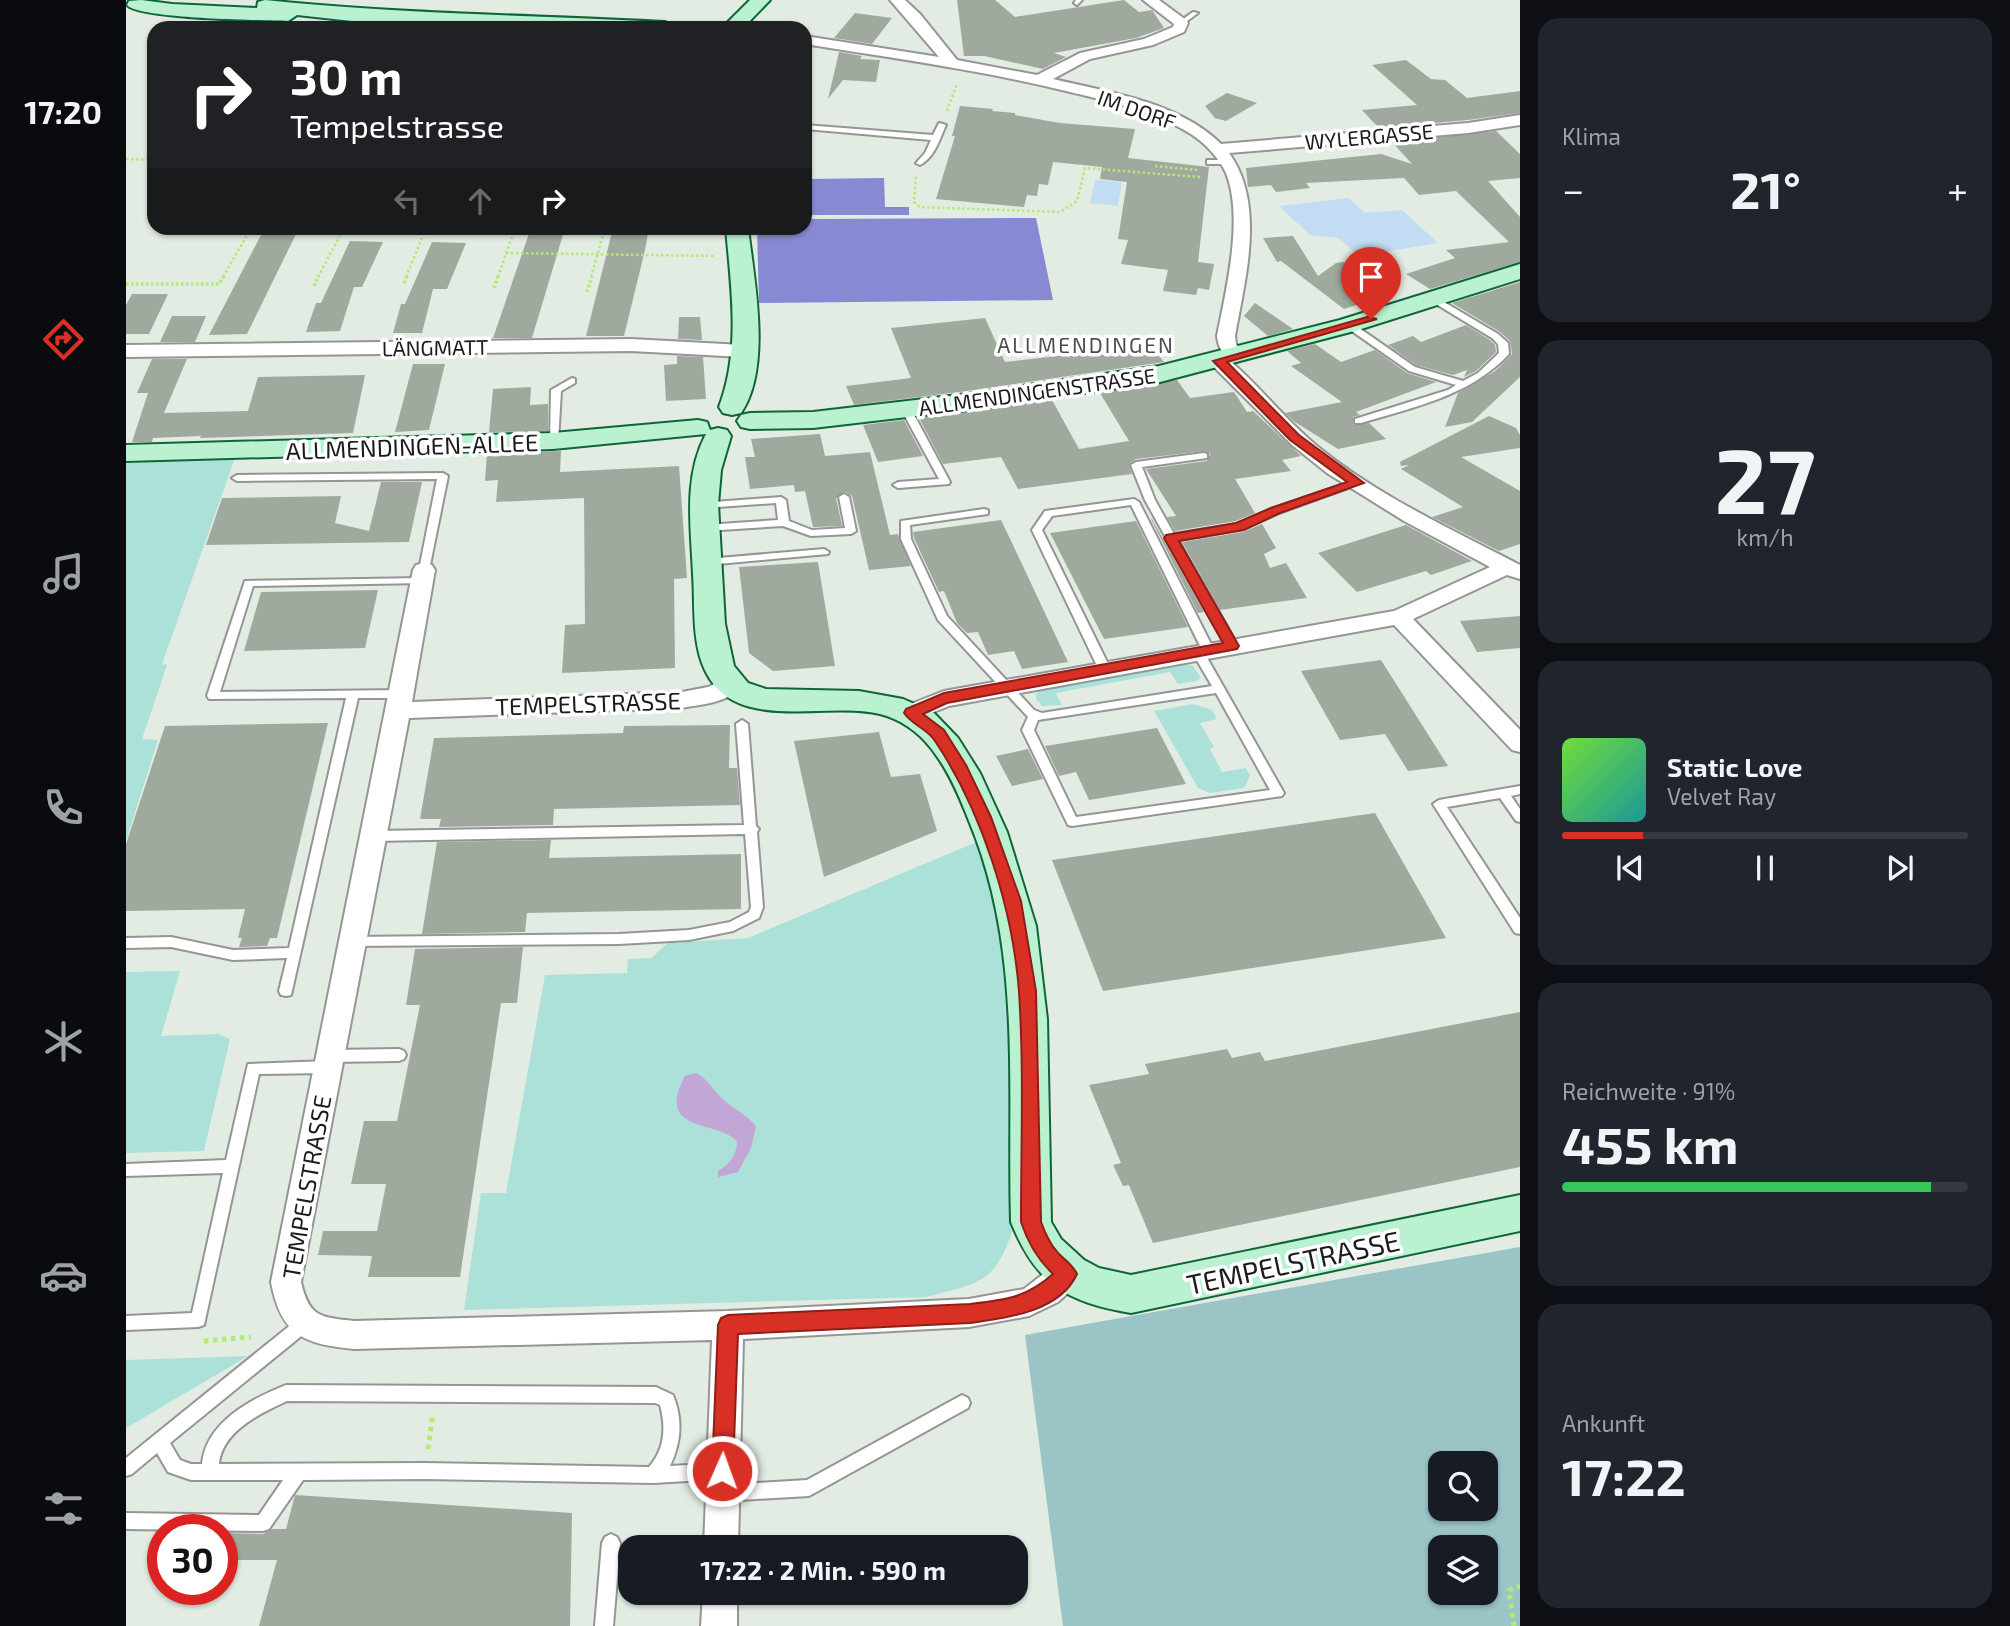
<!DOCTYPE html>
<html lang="de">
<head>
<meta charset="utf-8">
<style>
	:root { --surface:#171b24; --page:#20242c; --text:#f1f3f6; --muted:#9ea1a6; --line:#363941; --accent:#d93025 }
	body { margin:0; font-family:"Exo 2",sans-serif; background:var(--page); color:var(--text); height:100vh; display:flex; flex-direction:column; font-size:26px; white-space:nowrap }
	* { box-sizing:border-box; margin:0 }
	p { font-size:23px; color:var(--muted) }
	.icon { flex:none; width:38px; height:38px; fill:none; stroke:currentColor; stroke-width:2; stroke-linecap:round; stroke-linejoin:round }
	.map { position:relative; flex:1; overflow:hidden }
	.side { display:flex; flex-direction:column; gap:18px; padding:18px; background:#0d0f14; width:490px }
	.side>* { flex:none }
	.hud { position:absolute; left:21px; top:21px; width:665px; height:214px; border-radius:21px; box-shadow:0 2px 5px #0004; background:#202124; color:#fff; overflow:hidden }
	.controls { position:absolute; left:1302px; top:1451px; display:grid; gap:14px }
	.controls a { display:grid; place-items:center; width:70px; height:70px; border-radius:14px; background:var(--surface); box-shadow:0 2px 5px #0004; font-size:35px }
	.speed { position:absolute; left:21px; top:1514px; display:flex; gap:14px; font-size:35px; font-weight:700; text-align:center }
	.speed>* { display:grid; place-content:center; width:91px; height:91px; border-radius:50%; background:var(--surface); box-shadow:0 2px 5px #0004; line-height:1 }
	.speed .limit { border:10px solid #d22; background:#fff; color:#111 }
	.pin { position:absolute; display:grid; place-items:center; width:60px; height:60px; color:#fff; margin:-72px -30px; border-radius:50% 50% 50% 0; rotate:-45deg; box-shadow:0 0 7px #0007 }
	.pin .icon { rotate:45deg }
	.me { position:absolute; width:77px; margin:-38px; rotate:2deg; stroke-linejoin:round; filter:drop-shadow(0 0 5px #0008) }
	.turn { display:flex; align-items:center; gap:24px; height:147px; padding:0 28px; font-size:32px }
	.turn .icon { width:91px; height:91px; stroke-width:2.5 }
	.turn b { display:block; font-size:49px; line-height:60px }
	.lanes { display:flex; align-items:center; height:66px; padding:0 28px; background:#0003; justify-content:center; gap:35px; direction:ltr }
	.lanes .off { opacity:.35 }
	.big { font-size:52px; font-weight:700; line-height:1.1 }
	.side .card { flex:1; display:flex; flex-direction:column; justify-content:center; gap:10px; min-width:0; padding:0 24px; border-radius:21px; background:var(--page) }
	.side .dial { align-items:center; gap:0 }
	.dial b { font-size:91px; line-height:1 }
	.song { display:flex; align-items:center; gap:21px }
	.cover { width:84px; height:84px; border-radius:10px; background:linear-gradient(135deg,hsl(100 70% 55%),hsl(180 70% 35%)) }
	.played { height:7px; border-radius:4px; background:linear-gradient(90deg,var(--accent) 20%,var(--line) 20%) }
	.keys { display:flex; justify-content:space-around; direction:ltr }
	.heat { display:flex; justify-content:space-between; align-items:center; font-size:38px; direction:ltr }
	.charge { height:10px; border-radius:5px; background:linear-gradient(90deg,#34c759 91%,var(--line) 0) }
	.trip { position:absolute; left:492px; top:1535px; width:410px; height:70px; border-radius:21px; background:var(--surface); box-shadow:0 2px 5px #0004; font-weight:700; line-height:70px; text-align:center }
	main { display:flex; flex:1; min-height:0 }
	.tabs { display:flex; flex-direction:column; width:126px; justify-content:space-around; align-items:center; background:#090b0e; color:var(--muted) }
	.tabs .icon { width:49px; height:49px }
	.tabs .on { color:var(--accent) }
	.tabs b { font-size:32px; color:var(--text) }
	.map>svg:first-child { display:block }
	.grass { fill:#ace1da }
	.forest { fill:#9bc4c7; fill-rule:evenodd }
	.park { fill:#c2ddf3 }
	.pitch { fill:#8789d3 }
	.water { fill:#c2a6d5 }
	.building { fill:#a0a99e }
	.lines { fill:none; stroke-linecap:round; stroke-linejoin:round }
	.lane-casing { stroke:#959595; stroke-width:4 }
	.street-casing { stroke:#959595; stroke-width:4 }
	.secondary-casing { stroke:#106538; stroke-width:4 }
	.path-far2 { stroke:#b3ea74; stroke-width:2.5; stroke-dasharray:2.5 2.5; stroke-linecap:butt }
	.path-far1 { stroke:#b3ea74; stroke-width:3.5; stroke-dasharray:2.5 2.5; stroke-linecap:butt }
	.path { stroke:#b3ea74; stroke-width:5; stroke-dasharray:4.5 4.5; stroke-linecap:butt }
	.lane { fill:#fff; fill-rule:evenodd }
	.street { fill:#fff; fill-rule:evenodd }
	.secondary { fill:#baf2d1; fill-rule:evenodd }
	.route { fill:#d93025; stroke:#8d1f18; stroke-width:2 }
	.labels { text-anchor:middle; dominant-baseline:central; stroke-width:7; stroke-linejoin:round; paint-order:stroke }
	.far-street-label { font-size:21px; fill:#1b1b1b; stroke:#fff }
	.far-neighbourhood-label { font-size:21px; letter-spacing:2px; fill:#4e4e4e; stroke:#fff }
	.street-label { font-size:24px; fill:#1b1b1b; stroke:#fff }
	.near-street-label { font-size:28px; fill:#1b1b1b; stroke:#fff }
</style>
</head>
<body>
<main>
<nav class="tabs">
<b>17:20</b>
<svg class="icon on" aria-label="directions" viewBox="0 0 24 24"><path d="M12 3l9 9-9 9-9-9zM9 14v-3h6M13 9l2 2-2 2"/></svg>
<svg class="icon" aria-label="music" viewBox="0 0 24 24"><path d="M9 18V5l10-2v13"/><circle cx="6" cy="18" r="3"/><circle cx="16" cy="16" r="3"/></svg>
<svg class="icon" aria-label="phone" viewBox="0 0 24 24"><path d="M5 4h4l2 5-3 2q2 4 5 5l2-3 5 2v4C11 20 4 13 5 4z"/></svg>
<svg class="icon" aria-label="climate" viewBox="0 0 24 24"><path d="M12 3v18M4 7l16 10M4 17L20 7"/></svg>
<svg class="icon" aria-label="car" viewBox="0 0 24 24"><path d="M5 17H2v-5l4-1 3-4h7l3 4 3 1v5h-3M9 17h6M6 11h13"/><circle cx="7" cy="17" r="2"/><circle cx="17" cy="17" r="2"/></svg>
<svg class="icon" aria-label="filters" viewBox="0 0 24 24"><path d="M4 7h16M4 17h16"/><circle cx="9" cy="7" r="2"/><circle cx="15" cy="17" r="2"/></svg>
</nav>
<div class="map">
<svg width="1394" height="1626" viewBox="0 0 1394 1626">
	<rect width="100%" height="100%" fill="#e2ece2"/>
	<path class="grass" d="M111,452L36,664L41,665L16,739L32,740L0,841V453Z
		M1058,664L1067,666L1075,678L1070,681L1052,684L1044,672L930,693L936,705L916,706L910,699V694L919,688Z
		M1067,704L1086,710L1091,719L1074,723L1088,747L1084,749L1096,772L1120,768L1124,776L1118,788L1084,793L1072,788L1028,711Z
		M853,841L883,961L888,1226C870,1282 856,1283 800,1297L338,1310L355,1193H380L419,975L501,973L502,959L525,958L542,943L622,938Z
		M54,971L35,1036L92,1034L104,1039L78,1151L0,1153V972Z
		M122,1356L0,1428V1360Z"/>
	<path class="forest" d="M1394,1247V1626H937L899,1335ZM1314,1463H1360V1508H1314ZM1314,1547H1360V1592H1314Z"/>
	<path class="park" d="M969,180L996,182L992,206L964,203Z
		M1223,198L1239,213L1276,210L1312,243L1233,256L1212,238L1184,235L1153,206Z"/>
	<path class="pitch" d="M758,178L759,207H783V215H679V179Z
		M910,218L927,300L633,303L631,228H679V219Z"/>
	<path class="water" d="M570,1073C583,1080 588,1092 599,1101C610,1110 621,1115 630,1126L625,1148L612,1172L592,1177V1171C604,1164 611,1155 611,1141C591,1120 528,1133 559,1076Z"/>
	<path class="building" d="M831,0H869L889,17L998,0L1013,12L1026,10L1038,28L1010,38L928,53L940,57L917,69L858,56H838Z
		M729,13L766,18L746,44L708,38Z
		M713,52L736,56L734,59L754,60L750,82L717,80L702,99Z
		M1280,60L1305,79L1319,80L1341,98L1394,91V113L1342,120L1253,128L1236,110L1291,105L1246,65Z
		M1101,93L1131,103L1100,121L1089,118L1079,106Z
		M834,106L867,109L866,111L889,113V115L934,123L1009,129L1002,158L1083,167L1072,262L1088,264L1083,290L1072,288L1070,295L1037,291L1042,270L995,264L1002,240L992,239L1001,182L974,179L976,167L927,162L922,185L913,184L911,196L901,195L898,207L810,199L829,136H826Z
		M1370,131L1394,154V178L1362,181L1394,217V262L1304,289L1280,274L1329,258L1320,250L1383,242L1330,191L1293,195L1278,178L1180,183L1184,188L1150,192L1145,185L1122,187L1120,168L1255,154L1286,164L1266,142Z
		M405,228H439L406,338H367Z
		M487,228H523L519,250L498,336H460Z
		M136,233L170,234L121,334L83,335Z
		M1167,236L1192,276L1210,263L1217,262L1229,264L1239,270H1254L1265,294L1218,309L1155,261L1151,262L1137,238Z
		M224,241L257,242L236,287H228L214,331L180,332L190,303H195Z
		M306,242L340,243L321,289H307L296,333H267L275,304H279Z
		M1394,282V377L1346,422L1319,427L1332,393L1369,371L1386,354L1384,341L1374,332L1326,303Z
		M6,294H42L23,334H0V305Z
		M1129,303L1167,329L1142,336L1118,316Z
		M46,316H80L69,342H34Z
		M553,317H574L576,340L552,339Z
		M859,318L879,362L973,351L976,355L1026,347L1038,362L841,391L728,405L720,386L785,378L765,328Z
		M1340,325L1364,340L1369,345L1370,352L1350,371L1338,377L1341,370L1327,375L1290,365L1262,345L1287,336L1295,342Z
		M1189,344L1215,362L1249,350L1281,373L1310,382L1230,412L1234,415L1227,417V425L1243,423L1260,439L1212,449L1169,422L1159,413L1216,402L1165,366L1175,363L1161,351Z
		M551,356L577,357L580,399L540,401L538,365L551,364Z
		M26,359H61L38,413L122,411L132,377L239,375L227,433L74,438L75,436L27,438L26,442H6L22,393H11Z
		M287,364H319L303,430L269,432Z
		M1051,380L1064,398L1108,392L1121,412L1127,411L1175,456L1156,460L1165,471L1109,479L1129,513L1110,521L1049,531L1041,517L1050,516L1020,469L1081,461L1084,454L1079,451L1010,459L1003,464L1006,474L892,489L875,457L817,464L793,418L926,400L953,449L1003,441L974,393Z
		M405,387L404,405L422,404V431L363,432L367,389Z
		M1363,416L1390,428L1394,435V448L1335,457L1394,491V544L1373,551L1306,517L1337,507L1275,469L1283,465L1275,466L1274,462Z
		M778,420L797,456L752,462L737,425Z
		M694,434L699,456L744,452L764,535L772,534L785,566L743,570L726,496L719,492L710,498L716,526L687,527L679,491L669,492L668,485L624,489L619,457H629L625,439Z
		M435,451L434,472L553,466L561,578L548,579L549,668L436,673L439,625L459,624L458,498L370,502L372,480L359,481L361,453Z
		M255,482H296L283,542L80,545L96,498L215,496L209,523L243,531Z
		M1025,519H1026L1078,612L1072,613Z
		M875,520L887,545L942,662L896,669L888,651L862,655L852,632L841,633L831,623L818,591L813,592L788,538L787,532Z
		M1010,521L1062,627L978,639L924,533Z
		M1136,524L1150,548L1138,554L1144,568L1160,563L1181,598L1094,610L1056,542L1117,532Z
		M1280,525L1346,561L1305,575L1300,571L1231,592L1192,553Z
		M692,562L709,666L647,671L623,653L613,567Z
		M252,590L239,648L118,651L135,592Z
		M1394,616V648L1351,652L1334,621Z
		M1255,660L1322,766L1282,771L1259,734L1214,740L1175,671Z
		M202,723L151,938H144L141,946L113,947L116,938H112L119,909L0,911V844L39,726Z
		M604,725L603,768H611L614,805L428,809L427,825L313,827L315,819H294L308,738L497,733L498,726Z
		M1031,728L1060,784L963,800L950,772L933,776L919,746Z
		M753,732L765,777L794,774L811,831L698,877L668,741Z
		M902,749L917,779L886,786L870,756Z
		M1249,813L1320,938L977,991L926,860Z
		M425,840L423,858L615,854V909L401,913L399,932L296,934L311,842Z
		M397,947L391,1003H375L334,1277H242L246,1256L192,1255L197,1231H251L260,1184H225L238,1121H271L294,1005H280L289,949Z
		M1394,1012V1167L1027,1243L1003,1185L997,1186L987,1165L995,1163L963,1085L1023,1074L1019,1064L1101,1049L1106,1058L1134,1052L1139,1061Z
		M169,1495L446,1513L444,1626H133L151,1560H96V1533L137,1534L146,1529H160Z"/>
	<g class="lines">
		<defs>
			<path id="lane" d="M950,0H956L951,5L948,3Z
				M1067,12L1072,13L1057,24H1053V22Z
				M813,123L820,125C813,140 809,157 794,165L790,163L799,153L805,140L679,129V125L807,135Z
				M1081,160H1102L1106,162L1102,164H1081Z
				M1308,296L1372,334L1382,343L1383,354C1344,396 1288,407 1235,423H1229V419L1322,390L1330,385L1283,371L1220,327V323H1226L1289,367L1337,381L1352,373L1373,353L1372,344L1366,338L1305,301L1304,299Z
				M446,378L449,379V383L435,391L432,441L427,444L424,443L425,390Z
				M780,406L785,409L824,482L823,484L772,488L767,485L772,482L813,479L775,409Z
				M1078,453L1081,454V458L1016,467L1029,500L1048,534L1111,524L1145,509L1227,481H1235L1236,483L1153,513L1117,529L1052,540L1112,646L1106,650L1100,646L1019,500L1005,465L1010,462Z
				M317,473L322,476L303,570L298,573L293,570L311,479L111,481L106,478L111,475Z
				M718,494L723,497L730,531L725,534L685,536L657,526L579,531L574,528L579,525L652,520L650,503L578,508L573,505L574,503L655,497L660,500L663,521L686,530L719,528L713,497Z
				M1008,499L1013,502L1088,650L1082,654L1076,650L1005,505L926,516L916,530L984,668L978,672L972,668L906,530L919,511Z
				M858,509L862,510V514L784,525L785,539L821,616L908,710L916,713L1086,686L1066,652L1072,648L1076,649L1158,793L1156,796L946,826L942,825L896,730L902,717L812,620L775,539V521ZM1090,693L1144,790L950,817L908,730L912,720Z
				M698,549L703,552L702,554L581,565L576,562L581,559Z
				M296,578L300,579L301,581L300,583L127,586L94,692L276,690L282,694L276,698H232L165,995L160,996L155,995L153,991L161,958L107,960L45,947L0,948V938L45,937L107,950L163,948L220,698L83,699L81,696L119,581Z
				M616,720L622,724L630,826L633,829L631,832L637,907L633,918L607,931L563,940L493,944L222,946L220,942L222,938L227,937L493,934L563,930L604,922L623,912L625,907L619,834L248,841L242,836L248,831L618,825L610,724Z
				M1394,786V794L1385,796L1394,809V822L1390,821L1374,798L1321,807L1394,918V934L1389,933L1307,804L1313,800Z
				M273,1049L278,1051L280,1055L278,1059L273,1061L204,1062L199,1060L197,1056L199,1052L204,1050Z
				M202,1061L207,1063L209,1067L207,1071L202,1073L133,1074L78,1325L72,1327L0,1330V1316L66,1313L97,1173L0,1176V1164L100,1160L122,1064Z
				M178,1317L184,1319L186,1324L184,1329L44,1443L54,1460L65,1464H76C80,1422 125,1399 160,1385L530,1387L547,1395C557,1419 555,1443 544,1466L596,1463L602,1465L604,1471L602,1477L596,1479L527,1483L299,1479L177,1480L143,1529L137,1531L0,1529V1513L133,1515L157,1480H65L42,1472L31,1453L6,1474L0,1476V1458L172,1319ZM161,1401L529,1403L534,1405C540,1427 539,1449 523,1467L299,1463L93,1464C96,1431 135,1413 161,1401Z
				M836,1395L842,1398L844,1403L842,1408L683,1496L597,1501L591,1499L589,1493L591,1487L597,1485L681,1480Z
				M485,1534L491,1537L494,1543L487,1626H469L476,1543L479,1537Z
				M889,1552L896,1555L899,1561L896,1567L890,1570Z"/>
			<path id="street" d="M764,0H779L794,14L831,60L911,75L954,53L1018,39L1047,27L1048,24L1017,0H1033L1060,20L1062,23L1058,32L1027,45L964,59L927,79C982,92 1053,102 1095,144L1342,123L1394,115V125L1342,133L1103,153C1140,204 1119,279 1109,336L1110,344L1119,356L1110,362C1098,359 1092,347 1091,336C1100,290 1118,218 1100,173C1093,158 1079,143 1065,134C1028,111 982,101 940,91C854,70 766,58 679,44V36L813,57Z
				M505,339L617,345L626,351L617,357L505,351L0,357V345Z
				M1093,355L1100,357L1112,368C1139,393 1163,423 1191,446C1252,496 1325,529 1394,565V579L1381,575L1287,619L1394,730V752L1386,750L1268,625L823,706L785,721L777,719L773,713L777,707L818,691L1268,611L1364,567L1278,521L1201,473L1166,445L1086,365L1084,361Z
				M298,563L306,565L309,570L286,702L556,692L582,687L605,676L613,679L616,684C605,703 576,704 556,708L283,718L175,1282C183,1318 195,1317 228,1321L602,1311L843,1299L898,1289L930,1264L941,1260L952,1264L956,1274L952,1284L932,1302L903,1316L843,1327L617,1339L612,1547H578L586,1340L228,1349C177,1344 155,1335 145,1282L287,570L290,565Z
				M577,1592H611V1626H575Z"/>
			<path id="secondary" d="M15,0L46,4L131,8L132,2L139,0C272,14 406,15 539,22L549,28H427L285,21L235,22L171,15L162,21C137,20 12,19 1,5L3,1Z
				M624,0H644L617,28H596Z
				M600,228H622C628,279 646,368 615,413L606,415L597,413L593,407C615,349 605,288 600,228Z
				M1394,264V279L1232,330L1034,382L841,410L687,428L624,429L615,427L611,421L615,415L624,413L687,412L841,394L1033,366L1214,320Z
				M572,420L581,422L584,430L592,428L601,430L605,436L595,470L592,504L599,624L608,666L622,683L640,689L733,691L777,699L807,712L832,738L854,773L881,832L910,926L921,1019L925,1222L935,1239L958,1260L973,1268L1005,1275L1394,1195V1231L1005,1313C940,1302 910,1284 885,1222C881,1086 897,950 843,821C834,798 824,774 810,755C798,737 781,723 761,716C703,697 604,740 576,663C566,635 569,603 567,574C565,527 557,477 580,434L427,449L0,461V445L427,433Z"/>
		</defs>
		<use href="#lane" class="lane-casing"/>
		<use href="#street" class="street-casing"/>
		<use href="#secondary" class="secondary-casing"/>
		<path class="path-far2" d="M821,111L831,83
			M0,159L28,160
			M1029,166L1071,170
			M790,177L788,202L794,207L934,212L951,201L959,168L1074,177
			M140,228L217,229
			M380,253L589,256
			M97,277L125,228
			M192,277L218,228
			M280,277L300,228
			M372,277L389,228
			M465,277L479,228"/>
		<path class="path-far1" d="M278,283L281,276
			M0,284H93L98,276
			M188,286L193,276
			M368,288L372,276
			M461,292L466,276"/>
		<path class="path" d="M78,1341L125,1337
			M302,1449L307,1413
			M1388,1626L1383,1590L1394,1586"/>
		<use href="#lane" class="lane"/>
		<use href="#street" class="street"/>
		<use href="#secondary" class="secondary"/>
	</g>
	<path class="route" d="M1241,317L1251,319L1101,362L1173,435L1238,483L1154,513L1118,530L1053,541L1113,646L1111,649L821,703L797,714L818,730L840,765L865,817L895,901L910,991L915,1222C919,1233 924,1244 932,1253C939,1260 947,1265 951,1274C934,1312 880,1318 844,1323L612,1334L607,1471L604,1478L596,1481L589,1478L586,1471L592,1325L595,1318L602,1315L844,1304C879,1300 900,1298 927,1274C911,1259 902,1243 895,1222C895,1146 898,1068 893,992C887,909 856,811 809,741C802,729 786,725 778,713L780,709L818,693L1097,643L1038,538L1040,535L1110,523L1145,508L1221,482L1164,440L1087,361Z"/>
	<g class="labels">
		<g class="far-street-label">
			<text transform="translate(1011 109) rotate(19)">IM DORF</text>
			<text transform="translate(1243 136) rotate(-5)">WYLERGASSE</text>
			<text transform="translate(309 347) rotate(-1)">LÄNGMATT</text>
			<text transform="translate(911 391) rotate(-8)">ALLMENDINGENSTRASSE</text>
		</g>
		<g class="far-neighbourhood-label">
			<text x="960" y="344">ALLMENDINGEN</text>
		</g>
		<g class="street-label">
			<text transform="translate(286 446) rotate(-2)">ALLMENDINGEN-ALLEE</text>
			<text transform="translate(462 703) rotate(-2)">TEMPELSTRASSE</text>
			<text transform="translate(180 1187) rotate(-80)">TEMPELSTRASSE</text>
		</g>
		<g class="near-street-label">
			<text transform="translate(1167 1262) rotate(-12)">TEMPELSTRASSE</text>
		</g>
	</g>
</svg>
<div class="controls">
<a><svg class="icon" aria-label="search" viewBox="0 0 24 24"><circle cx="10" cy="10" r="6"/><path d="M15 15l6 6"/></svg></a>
<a><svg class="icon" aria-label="layers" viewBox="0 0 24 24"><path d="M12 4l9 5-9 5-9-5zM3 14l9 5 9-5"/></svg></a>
</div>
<div class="speed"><div class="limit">30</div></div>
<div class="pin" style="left:1245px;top:319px;background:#d93025"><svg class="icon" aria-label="arrive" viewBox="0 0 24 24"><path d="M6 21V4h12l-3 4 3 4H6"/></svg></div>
<svg class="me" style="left:596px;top:1471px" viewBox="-20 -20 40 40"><circle r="17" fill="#d93025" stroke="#fff" stroke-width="3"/><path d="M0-11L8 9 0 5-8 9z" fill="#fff"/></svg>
<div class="trip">17:22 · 2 Min. · 590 m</div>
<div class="hud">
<div class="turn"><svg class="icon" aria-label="right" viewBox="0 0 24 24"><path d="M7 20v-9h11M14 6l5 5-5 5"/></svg><div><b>30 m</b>Tempelstrasse</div></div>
<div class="lanes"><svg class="icon off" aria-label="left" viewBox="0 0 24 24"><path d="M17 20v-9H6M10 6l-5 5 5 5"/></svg><svg class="icon off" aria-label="ahead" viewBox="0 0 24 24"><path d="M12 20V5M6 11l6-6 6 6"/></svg><svg class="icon" aria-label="right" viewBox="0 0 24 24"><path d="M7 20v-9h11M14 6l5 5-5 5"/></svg></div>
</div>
</div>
<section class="side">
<div class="card"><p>Klima</p>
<div class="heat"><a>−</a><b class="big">21°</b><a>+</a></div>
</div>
<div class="card dial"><b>27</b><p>km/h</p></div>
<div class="card">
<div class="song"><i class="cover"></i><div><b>Static Love</b><p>Velvet Ray</p></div></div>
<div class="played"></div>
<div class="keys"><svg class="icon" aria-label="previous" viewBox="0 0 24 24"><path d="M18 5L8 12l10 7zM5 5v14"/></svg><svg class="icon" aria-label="pause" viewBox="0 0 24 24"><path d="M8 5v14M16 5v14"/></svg><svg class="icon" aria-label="next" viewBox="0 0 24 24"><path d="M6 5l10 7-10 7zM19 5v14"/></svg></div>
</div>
<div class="card"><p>Reichweite · 91%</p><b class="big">455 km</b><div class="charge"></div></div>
<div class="card"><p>Ankunft</p><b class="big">17:22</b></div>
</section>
</main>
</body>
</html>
